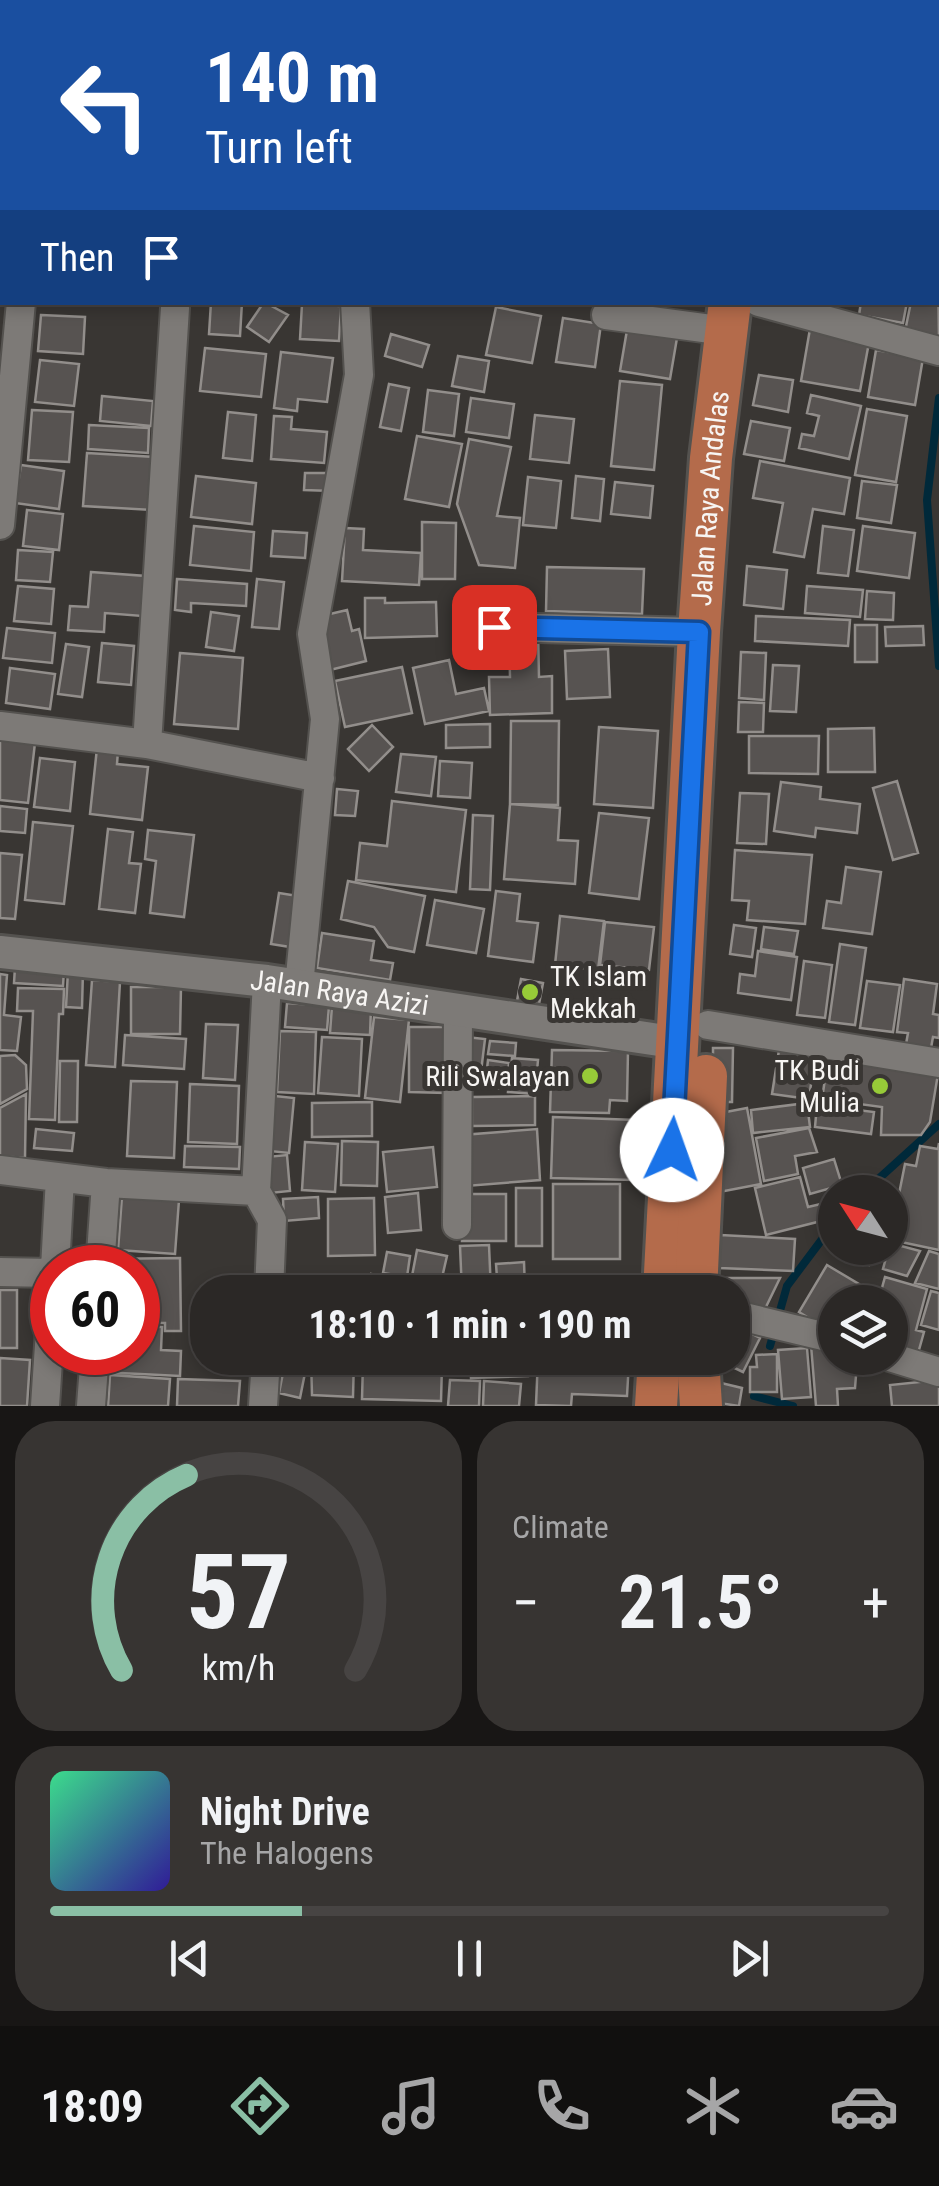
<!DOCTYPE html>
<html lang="en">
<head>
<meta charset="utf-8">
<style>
	:root { --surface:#2b2826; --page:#373432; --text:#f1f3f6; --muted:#a6a6a7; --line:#474443; --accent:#8abfa5 }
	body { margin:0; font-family:"Roboto Condensed",sans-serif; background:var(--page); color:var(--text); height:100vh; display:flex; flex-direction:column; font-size:38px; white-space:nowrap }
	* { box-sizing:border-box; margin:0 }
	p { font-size:32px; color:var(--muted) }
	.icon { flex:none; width:55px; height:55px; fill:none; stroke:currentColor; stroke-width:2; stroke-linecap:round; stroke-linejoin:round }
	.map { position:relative; height:1406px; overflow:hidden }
	.panel { display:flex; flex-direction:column; gap:15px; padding:15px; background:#181615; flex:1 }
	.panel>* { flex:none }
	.hud { position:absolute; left:0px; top:0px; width:940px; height:305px; box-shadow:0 5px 15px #0003,0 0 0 2px var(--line); background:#1a4fa0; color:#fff; overflow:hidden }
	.needle { width:65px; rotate:306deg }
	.fabs { position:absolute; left:818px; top:1175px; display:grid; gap:20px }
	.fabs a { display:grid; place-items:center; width:90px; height:90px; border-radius:50%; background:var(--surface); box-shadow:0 5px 15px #0003,0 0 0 2px var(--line); font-size:50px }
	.speed { position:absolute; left:30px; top:1245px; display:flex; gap:20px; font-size:50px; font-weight:700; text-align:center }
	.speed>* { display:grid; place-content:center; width:130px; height:130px; border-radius:50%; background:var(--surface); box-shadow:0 5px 15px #0003,0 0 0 2px var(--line); line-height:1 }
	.speed .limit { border:15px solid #d22; background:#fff; color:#111 }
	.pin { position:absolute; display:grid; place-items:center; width:85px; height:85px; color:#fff; margin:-42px; border-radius:20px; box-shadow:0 5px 15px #0006 }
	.me { position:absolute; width:110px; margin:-55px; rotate:3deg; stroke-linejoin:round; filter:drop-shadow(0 0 8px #0008) }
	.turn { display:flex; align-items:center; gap:35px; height:210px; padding:0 40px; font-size:45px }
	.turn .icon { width:130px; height:130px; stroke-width:2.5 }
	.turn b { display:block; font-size:70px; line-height:85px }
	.then { display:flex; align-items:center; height:95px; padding:0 40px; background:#0003; gap:20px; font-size:38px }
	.big { font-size:75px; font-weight:700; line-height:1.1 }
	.panel .widget { flex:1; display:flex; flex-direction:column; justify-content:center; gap:15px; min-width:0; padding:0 35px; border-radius:40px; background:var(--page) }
	.panel .dial { align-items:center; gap:0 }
	.dial svg { height:260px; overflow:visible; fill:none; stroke:var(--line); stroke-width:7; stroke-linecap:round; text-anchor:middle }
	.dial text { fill:var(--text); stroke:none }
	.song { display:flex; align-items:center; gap:30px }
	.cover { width:120px; height:120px; border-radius:15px; background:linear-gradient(135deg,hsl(150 70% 55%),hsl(250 70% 35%)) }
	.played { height:10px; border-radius:5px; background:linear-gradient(90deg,var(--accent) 30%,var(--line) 30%) }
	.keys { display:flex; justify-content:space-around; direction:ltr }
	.heat { display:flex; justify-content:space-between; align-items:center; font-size:55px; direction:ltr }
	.panel .tiles { flex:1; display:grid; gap:15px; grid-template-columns:1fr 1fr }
	.widget:last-child { grid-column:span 2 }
	.trip { position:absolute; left:190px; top:1275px; width:560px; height:100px; border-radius:40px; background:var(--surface); box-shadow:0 5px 15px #0003,0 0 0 2px var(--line); font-weight:700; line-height:100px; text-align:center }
	.dock { display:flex; height:160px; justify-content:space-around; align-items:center; background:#11100f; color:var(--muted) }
	.dock .icon { width:70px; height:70px }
	.dock .current { color:var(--accent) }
	.dock b { font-size:45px; color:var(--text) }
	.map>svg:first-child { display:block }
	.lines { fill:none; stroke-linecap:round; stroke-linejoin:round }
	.stream { stroke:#00293a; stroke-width:8 }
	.building { fill:#575351; stroke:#928e8b; stroke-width:2.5 }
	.minor-casing { stroke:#54524f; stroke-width:32 }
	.tertiary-casing { stroke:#54524f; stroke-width:38 }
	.primary-casing { stroke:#54524f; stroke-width:48 }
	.minor { stroke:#7d7a77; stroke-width:28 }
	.tertiary { stroke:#7d7a77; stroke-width:32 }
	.primary { stroke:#b46b4b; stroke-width:42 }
	.route-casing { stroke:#114b97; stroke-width:25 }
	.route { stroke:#1a73e8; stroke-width:18 }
	.poi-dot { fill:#97cb38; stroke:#393633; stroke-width:4 }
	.labels { text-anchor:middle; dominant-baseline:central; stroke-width:10; stroke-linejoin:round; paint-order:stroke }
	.street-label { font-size:28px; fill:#f7f5f3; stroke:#393633 }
	.poi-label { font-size:28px; fill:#f7f5f3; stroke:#393633; text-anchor:end }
</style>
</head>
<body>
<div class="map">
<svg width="939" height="1406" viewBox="0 0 939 1406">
	<rect width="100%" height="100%" fill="#393633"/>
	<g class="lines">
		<path class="stream" d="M939,398L927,500L939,666
			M864,1192L939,1124
			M770,1346L787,1286L835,1222
			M754,1396L793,1406"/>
	</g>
	<path class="building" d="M938,274L939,339L905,331L911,302H938Z
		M211,302H242L240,336L209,334Z
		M264,302L288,315L269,342L247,327Z
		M861,302H907L903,323L859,315Z
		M302,304L341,306L339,341L300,339Z
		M496,307L541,316L532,363L486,355Z
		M41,315L85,317L83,354L38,351Z
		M563,318L601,324L595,367L556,362Z
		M811,323L870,337L860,391L801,381Z
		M627,330L677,338L670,379L620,371Z
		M391,334L429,345L422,367L385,356Z
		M205,348L266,354L261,397L200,391Z
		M876,350L923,358L915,405L868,397Z
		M281,352L333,358L327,402L298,399L297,411L274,408Z
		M458,356L489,361L484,392L452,386Z
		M40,360L79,364L74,406L35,402Z
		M759,375L793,380L788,412L753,405Z
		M620,381L662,385L654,470L611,466Z
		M389,384L409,388L401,431L380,427Z
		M428,390L459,394L454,436L423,432Z
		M811,395L861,406L849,459L799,448L802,434L814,436L819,416L807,413Z
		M102,396L153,401L151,426L100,421Z
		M471,398L514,404L509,438L466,432Z
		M867,409L907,416L896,482L855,475Z
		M32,410L73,412L69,462L28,460Z
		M228,412L256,415L252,461L223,458Z
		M535,415L574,419L569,463L530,459Z
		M274,416L292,417L291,429L327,432L324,463L271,459Z
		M751,421L790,428L784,461L744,454Z
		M89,425L149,428L148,453L88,449Z
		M417,436L462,444L449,507L405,499Z
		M469,439L511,447L497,516L520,518L515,568L479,565L457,504Z
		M87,453L155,457L152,510L83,506Z
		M760,461L850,478L844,514L813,509L804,557L774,552L783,503L753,498Z
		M21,465L64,471L59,509L15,503Z
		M305,473H332V491L304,490Z
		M196,476L256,483L252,524L191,517Z
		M576,476L604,479L600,521L572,518Z
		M528,477L561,481L556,528L523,525Z
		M862,481L897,485L891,523L857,518Z
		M615,482L653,486L650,518L611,514Z
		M27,510L63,514L59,550L23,546Z
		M422,522L456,523L455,579H422Z
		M194,526L254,532L251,571L190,565Z
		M823,526L854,530L848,576L818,573Z
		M863,526L915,533L909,578L857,571Z
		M345,528L364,529L363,550L421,553L419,585L342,581Z
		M273,531L307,533L305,558L271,556Z
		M18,550L53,552L50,582L16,580Z
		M747,566L787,570L783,609L744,605Z
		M547,567L644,569L642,614L546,611Z
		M91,572L146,576L142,616L105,613L104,632L68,630L70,606L88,607Z
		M177,579L247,584L246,606L191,603V612L175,610Z
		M257,579L284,582L279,629L252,627Z
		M18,586L54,589L51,624L14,621Z
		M807,586L863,590L860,617L805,613Z
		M867,591L894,593L893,620L865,619Z
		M365,598H385V603L436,602L437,636L365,638Z
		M347,610L352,631L359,629L366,661L330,670L317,617Z
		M211,612L239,616L234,651L206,647Z
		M756,616L850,620L848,646L755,641Z
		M855,625H877V662H855Z
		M923,626L924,645L886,646L885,627Z
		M7,628L55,633L52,663L3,658Z
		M509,630H538L539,677L552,676V713L490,715L489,677H510Z
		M102,643L134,646L131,685L98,682Z
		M66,644L89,647L82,697L58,694Z
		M608,649L610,697L567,699L565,651Z
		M741,652L766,653L764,700L739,698Z
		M180,653L243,658L238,729L174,724Z
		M449,660L456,694L484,688L489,711L425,724L413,668Z
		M773,665L799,666L796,712L770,711Z
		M402,667L412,713L345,727L335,681Z
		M10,668L55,674L50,709L6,703Z
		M739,702L764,703L763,732H738Z
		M511,721H559L558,805L510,804Z
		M490,724V747L446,748V725Z
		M372,725L393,747L369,771L348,749Z
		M599,727L658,731L653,808L594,804Z
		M874,728L875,772H828V729Z
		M749,736H819L818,774L749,773Z
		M0,740L35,743L28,803L0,800Z
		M97,748L118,751L117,764L148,767L142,820L90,814Z
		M401,754L436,757L431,796L396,792Z
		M40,758L75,762L70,811L34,807Z
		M440,761L472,763L470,798L438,796Z
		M897,781L918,853L893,860L873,788Z
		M781,782L821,787L820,799L860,804L857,833L816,828L815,837L774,831Z
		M337,789L358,791L355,816L335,815Z
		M740,793L769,794L766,844L737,843Z
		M392,801L466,810L456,892L356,880L360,843L387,846Z
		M510,804L560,808L558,840L578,841L575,884L504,879Z
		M0,806L27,809L25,833L0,831Z
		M599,813L649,818L639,899L589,893Z
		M473,815L493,816L490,890L470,889Z
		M33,822L73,826L64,904L25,900Z
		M108,829L133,832L129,863L141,864L135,913L99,909Z
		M148,830L194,835L184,917L150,913L156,861L145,859Z
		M735,850L812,855L805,924L747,920L749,901L732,900Z
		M0,853L22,855L15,919L0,918Z
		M846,867L881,872L872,934L823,928L827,901L841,903Z
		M348,881L425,896L414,952L388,947L374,927L341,919Z
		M496,891L520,894L517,921L538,923L533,962L488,956Z
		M279,893L298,896L290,947L271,944Z
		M435,900L484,909L476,953L427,945Z
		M560,916L604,921L598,970L555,965Z
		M605,922L654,927L649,970L600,965Z
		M734,925L756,928L752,957L730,954Z
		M764,927L798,931L794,954L761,949Z
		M322,933L374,941L371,960L393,963L390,980L317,968Z
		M840,944L866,948L855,1025L829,1022Z
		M758,951L797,957L791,1000L738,993L740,974L755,976Z
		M804,961L832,965L825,1018L797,1015Z
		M15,967L64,970L63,986L14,983Z
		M68,971H83L82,1008L66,1007Z
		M0,974L7,975L4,1015L21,1017L17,1051L0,1050Z
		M521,979L543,983L539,1004L517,1001Z
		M904,979L937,984L933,1014L939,1015V1038L933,1037L931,1048L906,1044L908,1033L897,1032Z
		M92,980L120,982L115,1067L86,1065Z
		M867,981L900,985L893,1032L860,1028Z
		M131,987H181L180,1034H131Z
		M18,988L64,989L63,1014H59L55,1120L29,1119L33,1011H17Z
		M287,1003L329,1006L327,1030L285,1027Z
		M332,1006L371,1008L370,1035L330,1033Z
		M374,1017L409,1020L400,1102L365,1098Z
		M206,1024L238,1025L235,1080L203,1078Z
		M409,1027H448L446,1093L409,1092Z
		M280,1031L316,1032L314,1094L277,1092Z
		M125,1035L186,1039L184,1069L123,1065Z
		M322,1037L362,1039L359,1096L318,1093Z
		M466,1037L485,1039L480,1080L462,1079Z
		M490,1041L516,1043L515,1056L488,1054Z
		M713,1048H733L732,1102H713Z
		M552,1050L628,1051L627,1101L610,1100L609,1113L550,1112Z
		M779,1050L815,1055L809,1099L772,1094Z
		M15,1055L26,1065L27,1089L0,1104V1056Z
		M512,1058L538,1060L535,1094L508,1092Z
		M828,1059L938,1074L930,1122L921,1135H881L882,1107L822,1099Z
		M488,1060L509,1063L506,1089L485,1087Z
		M60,1061H78L77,1122H59Z
		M131,1081L177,1082L174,1158L127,1156Z
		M190,1084L239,1086L237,1144L188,1142Z
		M26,1094L25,1158L0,1156V1108Z
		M275,1096L294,1098L289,1153L269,1151Z
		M535,1096V1125L472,1126V1097Z
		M372,1102V1136L312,1137V1103Z
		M807,1103L810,1127L753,1133L751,1110Z
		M817,1105L874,1112L871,1134L815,1127Z
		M747,1108L761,1184L714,1193L715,1114Z
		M553,1117L636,1120L634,1180L551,1178Z
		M809,1128L817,1152L795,1156L798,1174L764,1181L756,1138Z
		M36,1129L74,1133L72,1151L34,1148Z
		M537,1129L540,1180L466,1186L462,1135Z
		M342,1141L378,1142L377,1186L341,1185Z
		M305,1142L338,1144L335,1192L302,1190Z
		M939,1143V1250L901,1242L905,1221L894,1219L905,1164L916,1166L920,1146L938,1149Z
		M185,1146L240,1147L239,1169L184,1167Z
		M433,1147L437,1187L387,1192L383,1152Z
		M287,1155L290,1191L270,1193L266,1157Z
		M834,1159L842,1185L810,1194L803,1168Z
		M800,1177L808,1207L825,1203L829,1219L766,1235L755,1188Z
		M553,1184H620V1259H553Z
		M516,1188H542V1246H516Z
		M418,1193L421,1230L388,1233L385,1197Z
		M463,1194H506V1241H462Z
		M122,1196L179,1200L175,1254L118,1250Z
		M318,1197L319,1218L284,1221L283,1199Z
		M374,1198L375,1255L328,1256V1199Z
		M720,1235L795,1239L793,1271L719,1268Z
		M890,1243L920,1251L907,1276L883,1269Z
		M489,1245L491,1292H462L460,1246Z
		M842,1248H880L869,1265Z
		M417,1250L447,1256L441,1282L412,1276Z
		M929,1251L939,1254V1289L915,1283Z
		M387,1252L410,1256L407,1277L383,1273Z
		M180,1258L181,1331H165V1323H138V1268H104V1259Z
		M524,1262L525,1289L540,1288V1292H498L496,1264Z
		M827,1265L874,1293L869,1302H835V1334L799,1312Z
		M371,1274L453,1287V1292H367Z
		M885,1277L927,1289L916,1330L924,1332L917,1357L890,1349V1302H878Z
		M584,1278L639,1280V1292H584Z
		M720,1278H780L763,1313L732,1307V1292H718Z
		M548,1280L575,1281L574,1292H548Z
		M0,1290H17V1348H0Z
		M931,1291L939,1293V1330L921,1325Z
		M732,1324L760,1338L743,1372L720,1361L732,1358Z
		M138,1326L162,1327L161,1350L181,1351L180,1376L100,1372L101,1355L138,1352Z
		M811,1345L857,1363L855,1388L837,1389L838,1406H816Z
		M807,1348L811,1397L782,1399L778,1350Z
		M777,1354V1392H750V1367H757L756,1355Z
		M0,1358L30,1360L27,1406H0Z
		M286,1358H308L300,1398L279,1393Z
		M311,1358H354L353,1397L312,1395Z
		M470,1358H528V1376L471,1378Z
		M538,1358L629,1361L627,1396L572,1394L571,1406L536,1405Z
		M363,1363L442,1365L441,1401L362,1399Z
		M110,1375L170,1379L168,1406H108Z
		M178,1379L240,1381L238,1406H177Z
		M450,1380L480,1381L479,1406H448Z
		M939,1380V1406H892L890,1385Z
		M484,1381L521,1384L519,1406H483Z
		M717,1382L742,1388L739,1406L712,1402Z"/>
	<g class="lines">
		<defs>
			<path id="minor" d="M503,0L506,2
				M692,0L707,2
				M116,2V0
				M552,2L569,0
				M0,141L2,142
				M759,302L939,351
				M175,308L147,744L320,778
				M606,315L726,331
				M0,525L21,302
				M494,627L699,632
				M0,726L147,744
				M267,981L256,1191L272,1220L269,1292
				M299,986L325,719L312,634L359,375L355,302
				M708,1025L939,1063
				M0,1170L106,1183L256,1191
				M457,1225L458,1011
				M55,1268L60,1178
				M100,1268L106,1183
				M0,1272L52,1273
				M732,1314L835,1339
				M890,1357L939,1372
				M45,1406L52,1300
				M91,1406L95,1352
				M263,1406L266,1358"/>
			<g id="tertiary">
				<path id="s1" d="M0,952L267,981L679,1043"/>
			</g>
			<g id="primary">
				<path d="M794,2L795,0"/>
				<path id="s2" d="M664,1292L699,632L711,458L730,302"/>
				<path d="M696,1292L706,1076"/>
				<path d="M698,1358L701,1406"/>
				<path d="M656,1406L659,1358"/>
			</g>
		</defs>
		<use href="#minor" class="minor-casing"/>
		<use href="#tertiary" class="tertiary-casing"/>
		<use href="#primary" class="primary-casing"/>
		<use href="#minor" class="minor"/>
		<use href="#tertiary" class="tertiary"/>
		<use href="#primary" class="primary"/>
	</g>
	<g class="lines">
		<defs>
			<path id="route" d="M494,627L699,632L672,1150"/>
		</defs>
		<use href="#route" class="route-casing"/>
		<use href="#route" class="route"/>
	</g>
	<g class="poi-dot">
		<circle cx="530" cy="992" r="10"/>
		<circle cx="590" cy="1076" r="10"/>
		<circle cx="880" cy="1086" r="10"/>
	</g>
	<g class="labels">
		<g class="street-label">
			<text stroke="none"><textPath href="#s2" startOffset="795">Jalan Raya Andalas</textPath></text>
			<text stroke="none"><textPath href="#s1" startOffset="342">Jalan Raya Azizi</textPath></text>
		</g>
		<g class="poi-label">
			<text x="550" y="976" text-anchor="start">TK Islam<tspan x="550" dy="32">Mekkah</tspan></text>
			<text x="860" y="1070">TK Budi<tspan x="860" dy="32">Mulia</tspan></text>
			<text x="570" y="1076">Rili Swalayan</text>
		</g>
	</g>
</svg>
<div class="fabs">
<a><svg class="needle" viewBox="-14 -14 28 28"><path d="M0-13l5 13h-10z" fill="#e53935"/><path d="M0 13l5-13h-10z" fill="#a6a6a7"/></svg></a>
<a><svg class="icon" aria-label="layers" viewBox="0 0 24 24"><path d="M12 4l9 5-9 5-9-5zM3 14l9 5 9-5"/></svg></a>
</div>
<div class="speed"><div class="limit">60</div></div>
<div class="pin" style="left:494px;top:627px;background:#d93025"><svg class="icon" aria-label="arrive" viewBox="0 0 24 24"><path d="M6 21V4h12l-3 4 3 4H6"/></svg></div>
<svg class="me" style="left:672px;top:1150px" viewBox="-20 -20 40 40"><circle r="19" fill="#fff"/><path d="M0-13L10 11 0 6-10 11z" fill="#1a73e8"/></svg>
<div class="trip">18:10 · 1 min · 190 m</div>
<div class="hud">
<div class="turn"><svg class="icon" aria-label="left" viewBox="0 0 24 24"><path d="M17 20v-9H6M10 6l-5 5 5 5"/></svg><div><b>140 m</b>Turn left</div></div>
<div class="then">Then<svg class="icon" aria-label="arrive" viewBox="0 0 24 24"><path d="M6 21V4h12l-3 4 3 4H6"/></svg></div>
</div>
</div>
<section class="panel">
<div class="tiles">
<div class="widget dial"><svg viewBox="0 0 100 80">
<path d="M14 69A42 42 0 1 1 86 69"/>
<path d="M14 69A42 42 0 0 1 34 9" stroke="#8abfa5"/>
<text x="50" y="56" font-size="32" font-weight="700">57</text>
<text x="50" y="72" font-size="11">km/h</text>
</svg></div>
<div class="widget"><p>Climate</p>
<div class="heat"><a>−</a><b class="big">21.5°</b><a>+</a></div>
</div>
<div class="widget">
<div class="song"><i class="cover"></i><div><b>Night Drive</b><p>The Halogens</p></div></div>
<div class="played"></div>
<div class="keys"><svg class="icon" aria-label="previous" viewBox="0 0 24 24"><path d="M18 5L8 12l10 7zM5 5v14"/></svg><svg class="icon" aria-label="pause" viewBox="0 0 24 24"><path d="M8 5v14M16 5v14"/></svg><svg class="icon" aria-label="next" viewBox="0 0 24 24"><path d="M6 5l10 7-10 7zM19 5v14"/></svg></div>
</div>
</div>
</section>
<nav class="dock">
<b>18:09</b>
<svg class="icon current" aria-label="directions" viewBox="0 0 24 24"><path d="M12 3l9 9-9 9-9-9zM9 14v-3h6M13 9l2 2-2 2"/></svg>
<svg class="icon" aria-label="music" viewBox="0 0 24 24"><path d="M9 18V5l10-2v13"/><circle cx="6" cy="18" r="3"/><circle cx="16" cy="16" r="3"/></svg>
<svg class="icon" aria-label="phone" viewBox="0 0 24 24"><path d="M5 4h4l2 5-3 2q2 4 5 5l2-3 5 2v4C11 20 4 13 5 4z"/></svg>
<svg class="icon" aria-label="climate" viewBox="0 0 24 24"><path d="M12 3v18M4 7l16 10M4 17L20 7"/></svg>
<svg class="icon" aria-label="car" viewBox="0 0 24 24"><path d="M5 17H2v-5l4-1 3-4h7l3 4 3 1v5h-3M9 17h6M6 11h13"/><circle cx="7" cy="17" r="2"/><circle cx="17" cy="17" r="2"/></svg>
</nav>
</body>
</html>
